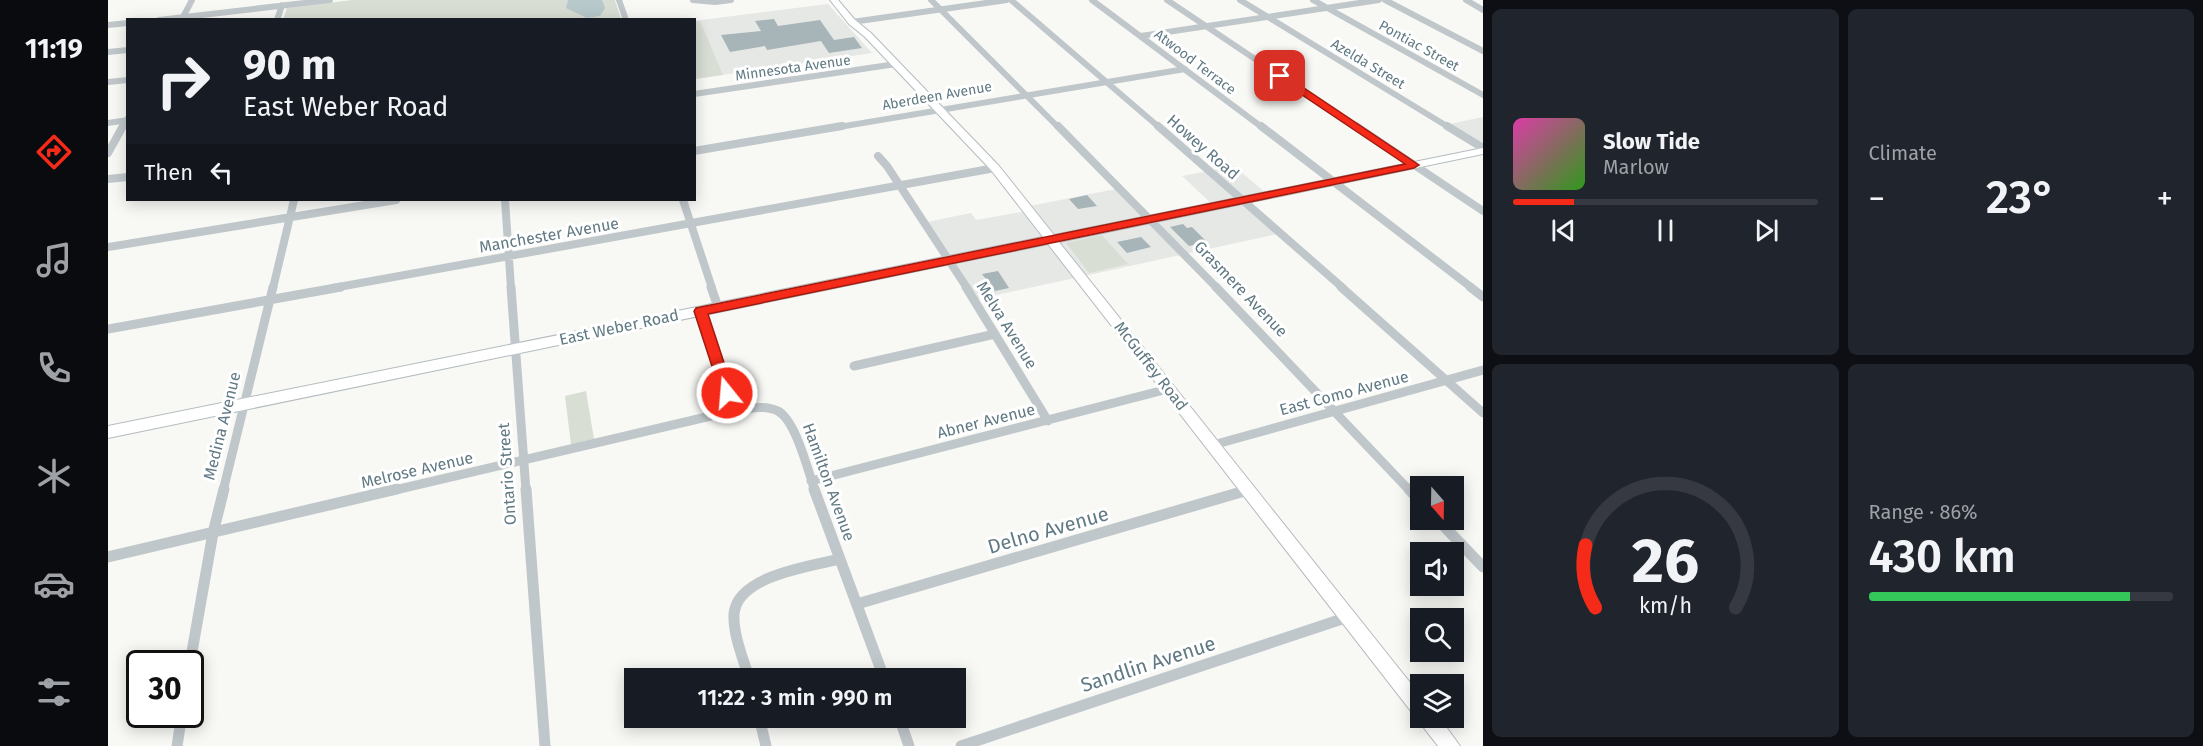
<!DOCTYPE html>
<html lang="en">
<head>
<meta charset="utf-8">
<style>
	:root { --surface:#171b24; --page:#20242c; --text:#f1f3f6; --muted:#9ea1a6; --line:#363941; --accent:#f62a18 }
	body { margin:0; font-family:"Fira Sans",sans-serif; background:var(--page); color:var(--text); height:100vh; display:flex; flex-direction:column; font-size:22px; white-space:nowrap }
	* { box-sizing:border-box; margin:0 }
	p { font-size:20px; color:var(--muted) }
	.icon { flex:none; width:33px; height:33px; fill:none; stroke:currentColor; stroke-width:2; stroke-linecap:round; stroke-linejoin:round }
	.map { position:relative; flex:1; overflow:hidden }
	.drawer { display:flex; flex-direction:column; gap:9px; padding:9px; background:#0d0f14; width:720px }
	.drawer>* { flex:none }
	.banner { position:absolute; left:18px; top:18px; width:570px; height:183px; border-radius:0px; box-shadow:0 3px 15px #0003; background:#171b24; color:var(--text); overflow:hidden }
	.needle { width:39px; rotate:160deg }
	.controls { position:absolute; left:1302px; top:476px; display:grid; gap:12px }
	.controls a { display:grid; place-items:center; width:54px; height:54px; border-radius:0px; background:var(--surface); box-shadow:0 3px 15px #0003; font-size:30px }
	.speed { position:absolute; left:18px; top:650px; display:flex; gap:12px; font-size:30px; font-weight:700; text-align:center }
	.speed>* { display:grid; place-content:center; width:78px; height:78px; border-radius:50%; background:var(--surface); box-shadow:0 3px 15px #0003; line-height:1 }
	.speed .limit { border:3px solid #111; border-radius:9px; background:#fff; color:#111 }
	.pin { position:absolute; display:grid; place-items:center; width:51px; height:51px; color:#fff; margin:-26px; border-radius:12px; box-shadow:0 3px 9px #0006 }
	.me { position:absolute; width:66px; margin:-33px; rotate:343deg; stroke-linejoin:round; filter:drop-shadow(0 0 4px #0008) }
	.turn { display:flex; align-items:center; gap:21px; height:126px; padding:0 18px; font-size:27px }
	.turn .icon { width:78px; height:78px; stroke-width:2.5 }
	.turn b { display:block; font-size:42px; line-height:51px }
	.then { display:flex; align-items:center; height:57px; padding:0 18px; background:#0003; gap:12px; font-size:22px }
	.big { font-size:45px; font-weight:600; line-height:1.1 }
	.drawer .card { flex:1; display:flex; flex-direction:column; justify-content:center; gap:9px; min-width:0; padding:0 21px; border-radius:9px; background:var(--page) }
	.drawer .dial { align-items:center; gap:0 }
	.dial svg { height:156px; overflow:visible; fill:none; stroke:var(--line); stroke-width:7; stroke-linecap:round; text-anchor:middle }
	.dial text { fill:var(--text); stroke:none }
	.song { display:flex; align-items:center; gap:18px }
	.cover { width:72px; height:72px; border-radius:9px; background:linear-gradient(135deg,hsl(320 70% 55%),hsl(110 70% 35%)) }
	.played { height:6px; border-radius:3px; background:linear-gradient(90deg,var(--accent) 20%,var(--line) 20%) }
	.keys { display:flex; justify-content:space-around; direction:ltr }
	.heat { display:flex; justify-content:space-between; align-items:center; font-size:33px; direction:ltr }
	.charge { height:9px; border-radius:4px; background:linear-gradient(90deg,#34c759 86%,var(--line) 0) }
	.drawer .tiles { flex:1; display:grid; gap:9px; grid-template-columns:repeat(2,1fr) }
	.trip { position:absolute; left:516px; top:668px; width:342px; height:60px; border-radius:0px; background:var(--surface); box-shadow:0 3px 15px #0003; font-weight:600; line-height:60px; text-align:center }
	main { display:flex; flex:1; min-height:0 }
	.tab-bar { display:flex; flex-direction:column; width:108px; justify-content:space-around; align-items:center; background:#090b0e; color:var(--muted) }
	.tab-bar .icon { width:42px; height:42px }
	.tab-bar .selected { color:var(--accent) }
	.tab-bar b { font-size:27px; color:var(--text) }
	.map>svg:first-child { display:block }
	.built { fill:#e6e8e6 }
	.green { fill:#d9ded4 }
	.water { fill:#b7c9cb }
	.building { fill:#a7b4b8 }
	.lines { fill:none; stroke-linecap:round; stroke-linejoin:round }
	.secondary-casing { stroke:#b3bbbf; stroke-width:2 }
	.street-far3 { stroke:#c0c7ca; stroke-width:6 }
	.street-far2 { stroke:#c0c7ca; stroke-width:8 }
	.street-far1 { stroke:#c0c7ca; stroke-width:9 }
	.street { stroke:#c0c7ca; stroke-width:11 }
	.secondary { fill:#fff; fill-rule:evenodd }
	.route { fill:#f62a18; stroke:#a01b10; stroke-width:1.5 }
	.labels { text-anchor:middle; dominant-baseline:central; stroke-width:6; stroke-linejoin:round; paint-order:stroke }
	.far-street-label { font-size:14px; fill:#607983; stroke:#fff }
	.street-label { font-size:16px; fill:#607983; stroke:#fff }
	.near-street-label { font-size:20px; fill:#607983; stroke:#fff }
</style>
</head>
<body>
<main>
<nav class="tab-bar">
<b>11:19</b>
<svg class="icon selected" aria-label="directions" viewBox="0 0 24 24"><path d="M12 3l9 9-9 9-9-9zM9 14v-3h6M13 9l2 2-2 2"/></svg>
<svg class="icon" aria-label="music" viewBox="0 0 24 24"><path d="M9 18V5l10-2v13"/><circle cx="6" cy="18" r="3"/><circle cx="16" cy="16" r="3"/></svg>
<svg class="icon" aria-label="phone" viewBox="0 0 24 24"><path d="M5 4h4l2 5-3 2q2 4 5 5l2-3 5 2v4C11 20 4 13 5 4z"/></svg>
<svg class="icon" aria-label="climate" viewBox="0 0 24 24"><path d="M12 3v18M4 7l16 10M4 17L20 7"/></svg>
<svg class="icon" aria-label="car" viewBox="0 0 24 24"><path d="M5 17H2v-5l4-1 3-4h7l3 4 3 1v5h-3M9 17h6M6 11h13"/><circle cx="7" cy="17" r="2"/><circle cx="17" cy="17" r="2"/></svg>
<svg class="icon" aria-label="filters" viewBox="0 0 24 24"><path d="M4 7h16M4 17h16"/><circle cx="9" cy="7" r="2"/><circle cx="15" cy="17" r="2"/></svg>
</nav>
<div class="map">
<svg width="1375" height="746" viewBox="0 0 1375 746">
	<rect width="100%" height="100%" fill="#f8f8f5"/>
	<path class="built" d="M720,4L764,53L587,79L586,21Z
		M1375,117V149L1337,125Z
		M1126,166L1159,194L1135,199L1174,233L865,300L814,223L863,213L868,220L919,211L917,207L1013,188L1043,218L1105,205L1074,176Z"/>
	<path class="green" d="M244,0H507L513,19L175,20L179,8Z
		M587,21H592L615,75L587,79Z
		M994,235L1020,264L981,273L958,243Z
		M478,391L486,439L463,445L457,396Z"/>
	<path class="water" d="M460,0H494L497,8L492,16L479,18L458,8Z"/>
	<path class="building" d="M666,19L670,26L712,20L726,40L746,37L754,48L721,53L713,41L659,50L657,46L622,52L613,35L653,31L647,21Z
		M979,195L989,206L970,209L961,199Z
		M1075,224L1079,228L1084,227L1099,242L1081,246L1062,227Z
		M1033,237L1043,247L1019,253L1009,242Z
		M890,271L901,288L887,291L874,274Z"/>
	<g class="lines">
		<defs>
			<path id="secondary" d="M722,0H730L747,20L763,33L891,166L946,235L1375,148V154L951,242L1312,695V717H1331L1352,746H1330L940,244L0,438V426L935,237L883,170L757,37L741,24Z"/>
		</defs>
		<use href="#secondary" class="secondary-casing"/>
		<path class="street-far3" d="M511,0L518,20
			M585,0L607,2L623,0
			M823,0L951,128
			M903,0L1052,128
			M984,0L1155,128
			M1059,0L1250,128
			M1132,0L1342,128
			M1205,0L1375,95
			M1277,0L1375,51
			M1358,0L1375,10
			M74,19L84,0
			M51,20L222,0
			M169,20L174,5
			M744,22L899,0
			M0,25L20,23
			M1033,36L1271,0
			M0,52L20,50
			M0,82L20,80
			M586,94L788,64
			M0,123L20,120
			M14,128L20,118
			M725,128L1077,69"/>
		<path class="street-far2" d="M950,126L1109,288
			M1050,126L1235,288
			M1153,126L1364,288
			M1248,126L1375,211
			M1339,126L1375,148
			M586,151L734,126
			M0,153L15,126
			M770,156L779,166L859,288
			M0,179L20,177
			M397,200L403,288
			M575,200L604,288
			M0,247L288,200
			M165,288L186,200
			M225,288L887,168"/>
		<path class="street-far1" d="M403,287L418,491
			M603,287L610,307
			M858,287L940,421
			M1108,287L1302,491
			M1233,287L1375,413
			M1362,287L1375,297
			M592,311L624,411
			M0,329L233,287
			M746,366L887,334
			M1105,445L1375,370
			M703,481L1060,389
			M115,491L165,287
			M283,491L624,411C638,409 656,404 670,411C688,421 700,471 707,491
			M1137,491L1140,490"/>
		<path class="street" d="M418,489L437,746
			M706,489L776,678
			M1301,489L1312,501
			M1329,519L1375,567
			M0,557L289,489
			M749,604L1140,490
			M82,663L105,533L116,489
			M641,678C635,658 625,635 626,614C629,576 702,566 732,559
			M651,717L658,746
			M791,717L801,746
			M69,746L74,714
			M853,746L1240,617"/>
		<use href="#secondary" class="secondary"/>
	</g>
	<path class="route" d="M1169,74H1175L1311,165L1306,168L600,314L626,393L624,397H614L586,311L588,308L1297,164L1169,78Z"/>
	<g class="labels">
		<g class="far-street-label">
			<text transform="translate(1311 46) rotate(29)">Pontiac Street</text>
			<text transform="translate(1087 62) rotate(37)">Atwood Terrace</text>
			<text transform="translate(1260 64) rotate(31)">Azelda Street</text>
			<text transform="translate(685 68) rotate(-8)">Minnesota Avenue</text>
			<text transform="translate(829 96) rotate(-10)">Aberdeen Avenue</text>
		</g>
		<g class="street-label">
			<text transform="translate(1095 147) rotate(41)">Howey Road</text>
			<text transform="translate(441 235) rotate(-10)">Manchester Avenue</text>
			<text transform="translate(1133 289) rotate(46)">Grasmere Avenue</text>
			<text transform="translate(899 325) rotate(58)">Melva Avenue</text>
			<text transform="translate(511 327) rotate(-12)">East Weber Road</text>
			<text transform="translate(1043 366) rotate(52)">McGuffey Road</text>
			<text transform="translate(1236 393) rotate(-15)">East Como Avenue</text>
			<text transform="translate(878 421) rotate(-14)">Abner Avenue</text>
			<text transform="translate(114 426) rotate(-76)">Medina Avenue</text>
			<text transform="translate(309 470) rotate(-13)">Melrose Avenue</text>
			<text transform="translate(399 474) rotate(-94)">Ontario Street</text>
			<text transform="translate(721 482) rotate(70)">Hamilton Avenue</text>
		</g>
		<g class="near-street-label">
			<text transform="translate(940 530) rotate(-16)">Delno Avenue</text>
			<text transform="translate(1040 664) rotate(-18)">Sandlin Avenue</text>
		</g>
	</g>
</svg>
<div class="controls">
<a><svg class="needle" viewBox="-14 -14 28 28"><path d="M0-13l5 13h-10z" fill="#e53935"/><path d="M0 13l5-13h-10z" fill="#9ea1a6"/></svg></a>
<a><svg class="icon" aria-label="sound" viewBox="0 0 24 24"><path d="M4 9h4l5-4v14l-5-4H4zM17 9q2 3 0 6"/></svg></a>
<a><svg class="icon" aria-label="search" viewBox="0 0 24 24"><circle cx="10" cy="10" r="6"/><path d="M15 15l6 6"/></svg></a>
<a><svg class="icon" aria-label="layers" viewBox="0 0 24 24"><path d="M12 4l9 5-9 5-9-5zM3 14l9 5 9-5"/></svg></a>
</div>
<div class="speed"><div class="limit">30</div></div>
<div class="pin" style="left:1172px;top:76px;background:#d93025"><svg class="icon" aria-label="arrive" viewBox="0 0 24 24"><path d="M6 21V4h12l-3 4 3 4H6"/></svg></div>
<svg class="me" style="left:619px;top:393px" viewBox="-20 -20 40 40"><circle r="17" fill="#f62a18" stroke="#fff" stroke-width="3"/><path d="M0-11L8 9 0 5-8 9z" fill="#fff"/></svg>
<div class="trip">11:22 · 3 min · 990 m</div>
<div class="banner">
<div class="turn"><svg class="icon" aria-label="right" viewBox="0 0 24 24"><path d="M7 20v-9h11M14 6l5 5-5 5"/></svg><div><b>90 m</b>East Weber Road</div></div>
<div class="then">Then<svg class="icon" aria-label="left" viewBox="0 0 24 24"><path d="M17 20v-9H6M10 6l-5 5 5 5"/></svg></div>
</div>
</div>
<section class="drawer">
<div class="tiles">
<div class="card">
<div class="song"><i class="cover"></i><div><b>Slow Tide</b><p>Marlow</p></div></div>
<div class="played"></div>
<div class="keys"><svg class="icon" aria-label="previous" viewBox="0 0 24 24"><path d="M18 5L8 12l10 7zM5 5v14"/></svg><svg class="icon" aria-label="pause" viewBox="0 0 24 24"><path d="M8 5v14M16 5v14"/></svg><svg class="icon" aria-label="next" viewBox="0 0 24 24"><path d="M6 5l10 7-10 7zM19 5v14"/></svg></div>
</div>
<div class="card"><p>Climate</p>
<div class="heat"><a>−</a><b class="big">23°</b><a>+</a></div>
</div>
<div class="card dial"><svg viewBox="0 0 100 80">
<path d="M14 69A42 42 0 1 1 86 69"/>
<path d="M14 69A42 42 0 0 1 9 37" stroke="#f62a18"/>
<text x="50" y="56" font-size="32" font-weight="700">26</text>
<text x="50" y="72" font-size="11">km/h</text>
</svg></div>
<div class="card"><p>Range · 86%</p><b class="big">430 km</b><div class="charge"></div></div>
</div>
</section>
</main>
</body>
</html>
